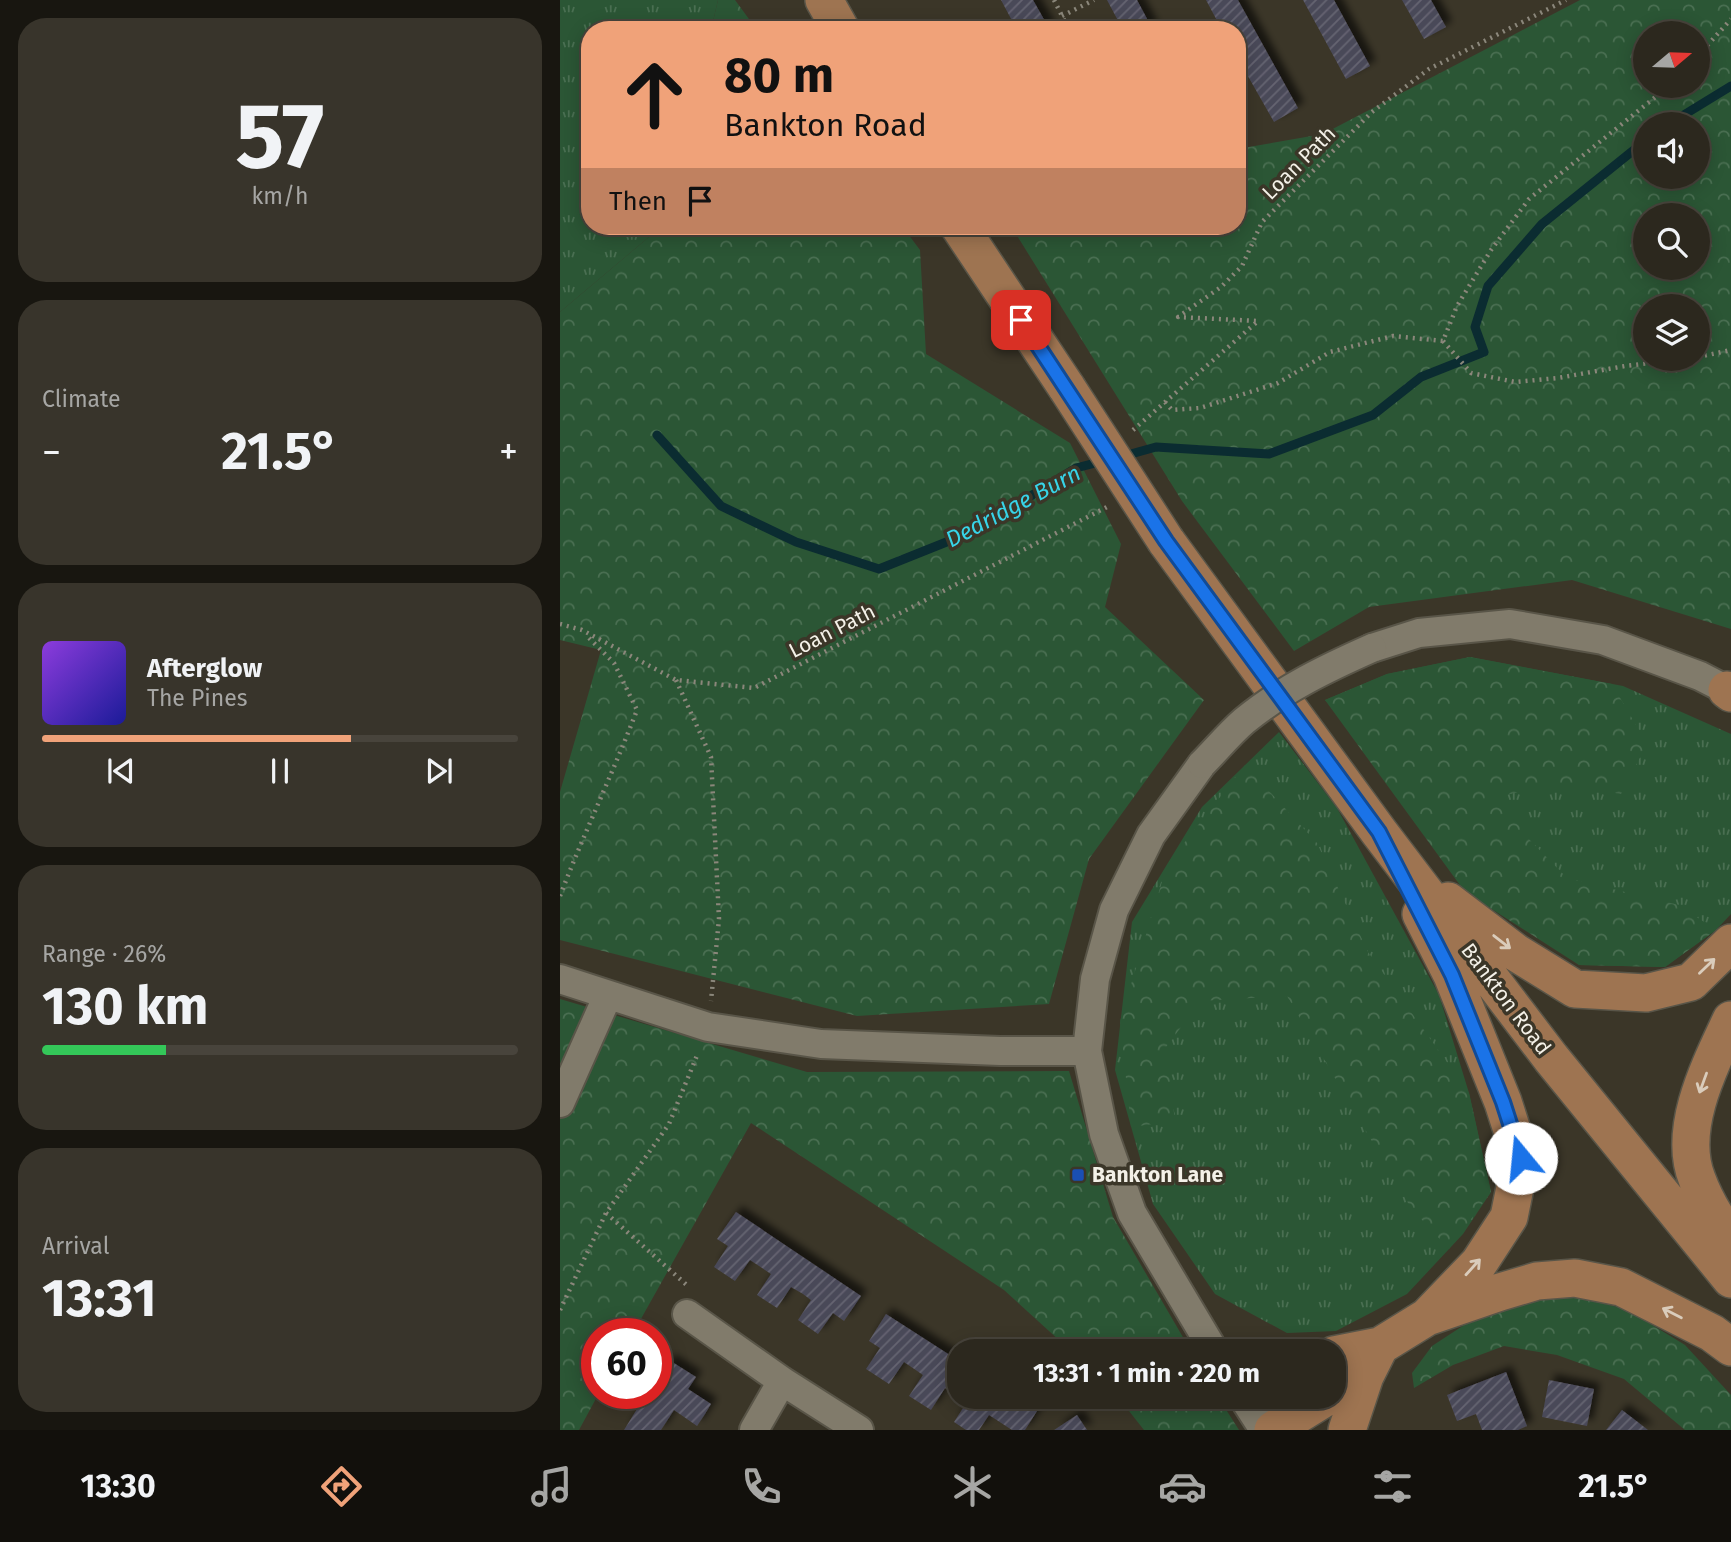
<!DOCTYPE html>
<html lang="en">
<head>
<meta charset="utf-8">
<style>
	:root { --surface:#2c281e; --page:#38342b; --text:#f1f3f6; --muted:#a6a6a4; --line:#48443c; --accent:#f0a279 }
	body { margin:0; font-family:"Fira Sans",sans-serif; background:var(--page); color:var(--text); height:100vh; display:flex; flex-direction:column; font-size:26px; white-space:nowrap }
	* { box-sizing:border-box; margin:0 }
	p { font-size:23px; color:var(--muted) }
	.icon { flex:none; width:38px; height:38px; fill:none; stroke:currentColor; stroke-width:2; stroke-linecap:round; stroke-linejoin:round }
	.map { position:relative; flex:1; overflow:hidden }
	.side { display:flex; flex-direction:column; gap:18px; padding:18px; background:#181610; width:560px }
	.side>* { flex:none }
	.guide { position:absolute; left:21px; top:21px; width:665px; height:214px; border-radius:28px; box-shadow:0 4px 18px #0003,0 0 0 2px var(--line); background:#f0a279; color:#111; overflow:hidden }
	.needle { width:46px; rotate:71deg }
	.fabs { position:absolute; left:1073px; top:21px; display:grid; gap:14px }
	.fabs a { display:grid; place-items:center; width:77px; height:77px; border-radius:50%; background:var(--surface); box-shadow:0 4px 18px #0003,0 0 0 2px var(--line); font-size:35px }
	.speed { position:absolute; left:21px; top:1318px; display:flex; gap:14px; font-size:35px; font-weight:700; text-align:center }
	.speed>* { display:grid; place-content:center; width:91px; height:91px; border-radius:50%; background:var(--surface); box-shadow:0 4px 18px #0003,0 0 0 2px var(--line); line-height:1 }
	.speed .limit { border:10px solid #d22; background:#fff; color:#111 }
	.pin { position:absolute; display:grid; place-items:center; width:60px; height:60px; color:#fff; margin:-30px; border-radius:14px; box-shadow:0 4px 10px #0006 }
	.me { position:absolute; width:77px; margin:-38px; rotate:343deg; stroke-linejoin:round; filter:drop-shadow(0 0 5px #0008) }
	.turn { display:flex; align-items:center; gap:24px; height:147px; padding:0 28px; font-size:32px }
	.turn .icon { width:91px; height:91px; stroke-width:2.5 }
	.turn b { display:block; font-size:49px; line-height:60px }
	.then { display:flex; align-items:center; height:66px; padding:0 28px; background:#0003; gap:14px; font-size:26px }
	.big { font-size:52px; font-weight:700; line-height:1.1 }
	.side .widget { flex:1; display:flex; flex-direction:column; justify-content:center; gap:10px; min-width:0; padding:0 24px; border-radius:28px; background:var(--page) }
	.side .dial { align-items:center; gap:0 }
	.dial b { font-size:91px; line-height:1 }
	.song { display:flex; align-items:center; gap:21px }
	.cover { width:84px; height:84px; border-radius:10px; background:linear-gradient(135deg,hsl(270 70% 55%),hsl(240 70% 35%)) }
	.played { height:7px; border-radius:4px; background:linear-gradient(90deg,var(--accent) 65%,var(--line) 65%) }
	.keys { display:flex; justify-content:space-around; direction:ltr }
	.heat { display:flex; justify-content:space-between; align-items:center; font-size:38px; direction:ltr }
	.charge { height:10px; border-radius:5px; background:linear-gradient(90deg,#34c759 26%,var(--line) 0) }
	.trip { position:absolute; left:387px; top:1339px; width:399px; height:70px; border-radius:28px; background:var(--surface); box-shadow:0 4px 18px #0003,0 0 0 2px var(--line); font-weight:700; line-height:70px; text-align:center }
	.tabs { display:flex; height:112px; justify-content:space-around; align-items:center; background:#12100c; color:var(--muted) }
	.tabs .icon { width:49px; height:49px }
	.tabs .active { color:var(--accent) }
	.tabs b { font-size:32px; color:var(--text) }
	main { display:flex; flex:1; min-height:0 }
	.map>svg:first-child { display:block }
	.grass { fill:url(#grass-tufts) }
	.forest { fill:url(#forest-crowns); fill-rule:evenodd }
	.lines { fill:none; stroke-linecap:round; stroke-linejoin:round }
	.stream { stroke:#0b2c31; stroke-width:9 }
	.building { fill:url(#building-hatch); filter:url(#shadow) }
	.minor-casing { stroke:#595548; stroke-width:32 }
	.major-casing { stroke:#595548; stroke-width:40 }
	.path { stroke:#8b877b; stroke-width:4.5; stroke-dasharray:2 5; stroke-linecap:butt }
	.minor { stroke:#817b6b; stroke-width:28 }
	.major { stroke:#9e7451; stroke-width:37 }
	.minor-bridge-casing { stroke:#595548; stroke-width:32; stroke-linecap:butt }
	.major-bridge-casing { stroke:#595548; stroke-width:40; stroke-linecap:butt }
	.minor-bridge { stroke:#817b6b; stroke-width:28 }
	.major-bridge { stroke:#9e7451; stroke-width:37 }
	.oneway { stroke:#daccbb }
	.route-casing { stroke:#114b97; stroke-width:18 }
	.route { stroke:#1a73e8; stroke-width:12 }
	.transit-dot { fill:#1a4fb4; stroke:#3b3628; stroke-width:2.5 }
	.labels { text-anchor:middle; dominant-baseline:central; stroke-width:7; stroke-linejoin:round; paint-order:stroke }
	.street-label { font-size:21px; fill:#f4f1e8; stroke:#3b3628 }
	.poi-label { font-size:21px; font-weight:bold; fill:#f4f1e8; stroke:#3b3628; text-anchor:start }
	.water-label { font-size:23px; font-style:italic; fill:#37d4e8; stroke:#3b3628 }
</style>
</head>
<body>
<main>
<section class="side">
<div class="widget dial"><b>57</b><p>km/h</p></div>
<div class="widget"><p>Climate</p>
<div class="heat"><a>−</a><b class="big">21.5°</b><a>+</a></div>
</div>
<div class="widget">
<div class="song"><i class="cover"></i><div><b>Afterglow</b><p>The Pines</p></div></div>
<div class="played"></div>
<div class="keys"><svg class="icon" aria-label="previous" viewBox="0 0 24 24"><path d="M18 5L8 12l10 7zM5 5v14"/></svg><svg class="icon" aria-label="pause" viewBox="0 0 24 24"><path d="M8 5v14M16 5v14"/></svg><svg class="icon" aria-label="next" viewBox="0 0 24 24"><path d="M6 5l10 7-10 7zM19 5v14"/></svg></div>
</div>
<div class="widget"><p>Range · 26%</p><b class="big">130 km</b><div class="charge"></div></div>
<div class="widget"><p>Arrival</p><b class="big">13:31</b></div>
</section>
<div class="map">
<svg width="1171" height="1430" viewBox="0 0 1171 1430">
	<defs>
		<pattern id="grass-tufts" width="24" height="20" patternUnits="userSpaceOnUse" patternTransform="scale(1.75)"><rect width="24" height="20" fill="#2b5635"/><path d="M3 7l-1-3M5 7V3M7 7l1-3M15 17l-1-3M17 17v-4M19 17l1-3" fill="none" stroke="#4a6f52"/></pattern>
		<pattern id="forest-crowns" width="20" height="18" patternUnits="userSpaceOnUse" patternTransform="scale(1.75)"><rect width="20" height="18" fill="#2b5635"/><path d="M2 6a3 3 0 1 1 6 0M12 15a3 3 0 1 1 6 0" fill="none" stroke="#4a6f52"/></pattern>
		<pattern id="building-hatch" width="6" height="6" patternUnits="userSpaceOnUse" patternTransform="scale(1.75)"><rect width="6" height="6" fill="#4a4959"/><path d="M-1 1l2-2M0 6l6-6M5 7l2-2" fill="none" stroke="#656471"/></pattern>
		<filter id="shadow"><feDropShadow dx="6" dy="-6" stdDeviation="3.5" flood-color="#0009"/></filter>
	</defs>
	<rect width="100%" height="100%" fill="#3b3628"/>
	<path class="grass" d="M0,0H158L151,30H30V226H102L0,312Z
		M910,657L1063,686L1171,734V914L1156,930L1105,967L1019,965L765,700L827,674Z
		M719,732L777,808L879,995L909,1093L931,1192L903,1234L847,1294L776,1331L727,1333L655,1294L593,1204L555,1070L572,922L642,807Z"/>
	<path class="forest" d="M158,0H175L197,30H151Z
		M1020,0H1171V629L1012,580L809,607L734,651L622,501L451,226H677V149L763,134ZM1138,33V86H1085V33ZM1138,124V177H1085V124ZM1138,215V268H1085V215ZM1138,306V359H1085V306Z
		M102,226H342L360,250L366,354L510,443L561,544L545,607L644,700L529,859L489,1004L297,1016L0,940V792L41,650L0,640V312Z
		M910,657L1052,684L1087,744L1061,794L999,783L946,795L963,833L1007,878L1119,905L1156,930L1105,967L1019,965L905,892L765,700L827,674Z
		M685,765L757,843L808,952L909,1093L931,1192L889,1249L851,1208L727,996L641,1001L606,1047L615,1121L571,1127L560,1021L607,865Z
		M0,999L247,1072L509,1071L553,1217L631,1351H511L444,1290L191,1123L73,1333L37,1334V1393H39L19,1430H0Z
		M1004,1294L1066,1309L1125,1345L1171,1395V1430H1125L1064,1379L997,1355L944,1346L893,1365L854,1388L852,1373L872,1346L921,1314Z
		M558,1397H658L679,1430H584Z"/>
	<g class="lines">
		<path class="stream" d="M1109,124L1171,86
			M97,435L161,506L236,542L319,569L414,531L516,468L543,461
			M560,457L596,447L709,454L813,415L861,377L924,352L915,327L928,286L982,224L1085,141"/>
	</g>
	<path class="building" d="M441,0H473L490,30H457Z
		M547,0H577L593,30H563Z
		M646,0H678L738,108L714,122L677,57V30H662Z
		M743,0H774L810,66L786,79Z
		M842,0H871L886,27L864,39Z
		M176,1212L301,1296L284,1321L273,1313L258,1334L238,1320L251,1300L243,1294L231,1287L217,1308L197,1295L211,1274L190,1260L175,1281L154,1267L168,1246L157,1239Z
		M326,1314L399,1361V1396H454L477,1411L465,1430H452L429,1415L419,1430H406L394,1422L407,1402L385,1388L371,1410L349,1396L363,1375L344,1362L329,1384L306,1369L320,1348L309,1341Z
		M109,1360L136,1377L128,1389L151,1404L145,1414L137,1426L114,1410L101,1430H64L87,1393H96V1379Z
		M946,1372L967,1426L958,1430H922L916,1414L897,1421L887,1395Z
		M989,1380L1034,1389L1027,1426L982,1417Z
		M1062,1410L1088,1430H1046Z
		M517,1415L527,1430H494Z"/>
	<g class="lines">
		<defs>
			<path id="minor" d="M812,648L859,633L950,624L1043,640L1140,676L1171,692
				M642,764L591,835L554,910L535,979L527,1051L544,1134L572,1213L654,1351
				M0,979L148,1027L261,1044L440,1051H527
				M0,1103L48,995
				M127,1314L222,1381L299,1430
				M682,1396L704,1430
				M194,1430L222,1381"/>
			<path id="major" d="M264,0L281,30
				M399,226L507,388
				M606,541L819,832L991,1058L1171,1279
				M1167,690L1171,693
				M888,901L955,952L1015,989L1086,993L1131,982L1171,943
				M861,914L892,975L943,1102L961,1158L949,1217L919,1263L867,1317
				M1171,1020C1150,1065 1117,1129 1137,1179C1145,1201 1158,1222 1171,1240
				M774,1355L820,1346L867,1317L940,1292L977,1281L1015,1278L1061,1287L1152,1333L1171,1347
				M774,1393L805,1376L820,1346
				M713,1430L768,1396
				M787,1430L805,1376"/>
		</defs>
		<use href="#minor" class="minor-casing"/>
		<use href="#major" class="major-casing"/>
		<path class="path" d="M494,0L509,30
			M502,16L534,0
			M1138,56L1171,19
			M883,341L911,373L955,382L998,378L1065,366L1124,359
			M1138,357L1171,350
			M605,402L612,410L640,408L718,383L770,352L833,336L883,341L897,306L931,250L969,199L1109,86
			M573,430L698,321L618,317L661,287L682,266L702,222L812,112L869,69L1006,0
			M0,624L22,630L116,680L194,688L547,507
			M116,680L151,757L159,919L151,1001
			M0,896C24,833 53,773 77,710L54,663L26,635
			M46,1213L129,1287
			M0,1310L46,1213L109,1124L138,1053"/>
		<use href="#minor" class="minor"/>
		<use href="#major" class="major"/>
		<defs>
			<path id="minor-bridge" d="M642,764C656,750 669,734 684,721C723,689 767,668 812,648"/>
			<path id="major-bridge" d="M507,388L606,541"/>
		</defs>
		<use href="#minor-bridge" class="minor-bridge-casing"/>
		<use href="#major-bridge" class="major-bridge-casing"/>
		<use href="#minor-bridge" class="minor-bridge"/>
		<use href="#major-bridge" class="major-bridge"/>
	</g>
	<defs><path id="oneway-shaft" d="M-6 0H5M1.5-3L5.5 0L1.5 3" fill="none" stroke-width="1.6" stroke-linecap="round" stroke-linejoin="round" transform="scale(1.75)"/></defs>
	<g class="oneway">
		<use href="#oneway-shaft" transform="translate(942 942) rotate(38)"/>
		<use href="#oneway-shaft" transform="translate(1147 966) rotate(-44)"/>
		<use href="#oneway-shaft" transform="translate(1143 1083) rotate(110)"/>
		<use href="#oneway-shaft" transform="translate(913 1267) rotate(-48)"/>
		<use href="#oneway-shaft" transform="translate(1112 1313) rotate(-153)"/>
	</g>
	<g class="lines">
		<defs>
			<path id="route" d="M461,320L606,541L819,832L892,975L943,1102L961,1158"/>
		</defs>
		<use href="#route" class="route-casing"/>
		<use href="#route" class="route"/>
	</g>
	<rect class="transit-dot" x="511" y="1168" width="14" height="14" rx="3.5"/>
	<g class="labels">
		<g class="street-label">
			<text transform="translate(739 163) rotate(-45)">Loan Path</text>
			<text transform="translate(272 631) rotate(-27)">Loan Path</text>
			<text transform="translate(946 999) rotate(53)">Bankton Road</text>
		</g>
		<g class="poi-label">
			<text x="532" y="1175">Bankton Lane</text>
		</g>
		<g class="water-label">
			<text transform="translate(453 506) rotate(-28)">Dedridge Burn</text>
		</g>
	</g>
</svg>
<div class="fabs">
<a><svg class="needle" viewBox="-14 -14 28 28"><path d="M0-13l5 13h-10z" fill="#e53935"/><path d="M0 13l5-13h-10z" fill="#a6a6a4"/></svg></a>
<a><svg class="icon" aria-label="sound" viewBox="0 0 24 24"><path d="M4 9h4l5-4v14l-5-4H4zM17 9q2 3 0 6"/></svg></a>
<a><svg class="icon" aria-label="search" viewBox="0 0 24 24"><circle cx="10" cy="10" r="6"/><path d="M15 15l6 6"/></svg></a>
<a><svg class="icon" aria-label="layers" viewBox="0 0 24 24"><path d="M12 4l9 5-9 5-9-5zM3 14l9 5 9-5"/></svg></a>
</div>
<div class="speed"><div class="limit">60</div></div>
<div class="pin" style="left:461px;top:320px;background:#d93025"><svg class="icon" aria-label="arrive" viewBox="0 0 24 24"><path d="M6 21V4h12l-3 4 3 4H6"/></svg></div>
<svg class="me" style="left:961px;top:1158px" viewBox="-20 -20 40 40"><circle r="19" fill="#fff"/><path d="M0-13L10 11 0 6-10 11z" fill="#1a73e8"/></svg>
<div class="trip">13:31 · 1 min · 220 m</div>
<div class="guide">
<div class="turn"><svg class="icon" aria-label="ahead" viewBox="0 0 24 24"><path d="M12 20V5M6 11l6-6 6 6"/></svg><div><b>80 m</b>Bankton Road</div></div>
<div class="then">Then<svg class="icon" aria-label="arrive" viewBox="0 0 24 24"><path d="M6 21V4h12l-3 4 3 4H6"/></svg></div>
</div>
</div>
</main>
<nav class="tabs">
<b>13:30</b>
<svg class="icon active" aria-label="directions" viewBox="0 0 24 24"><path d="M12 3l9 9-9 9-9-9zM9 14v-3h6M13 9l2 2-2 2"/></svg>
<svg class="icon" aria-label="music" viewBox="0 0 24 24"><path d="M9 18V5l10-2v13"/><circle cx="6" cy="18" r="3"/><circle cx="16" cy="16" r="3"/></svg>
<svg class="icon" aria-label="phone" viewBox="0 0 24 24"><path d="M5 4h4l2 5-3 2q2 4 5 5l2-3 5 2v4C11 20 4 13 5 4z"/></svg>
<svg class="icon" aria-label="climate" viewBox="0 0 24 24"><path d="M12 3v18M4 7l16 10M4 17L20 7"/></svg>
<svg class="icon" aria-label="car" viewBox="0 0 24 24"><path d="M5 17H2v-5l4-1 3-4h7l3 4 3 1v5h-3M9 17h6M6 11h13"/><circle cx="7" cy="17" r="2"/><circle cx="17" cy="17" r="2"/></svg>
<svg class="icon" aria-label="filters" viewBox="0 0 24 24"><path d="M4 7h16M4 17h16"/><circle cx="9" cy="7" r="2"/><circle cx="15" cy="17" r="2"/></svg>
<b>21.5°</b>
</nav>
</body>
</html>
